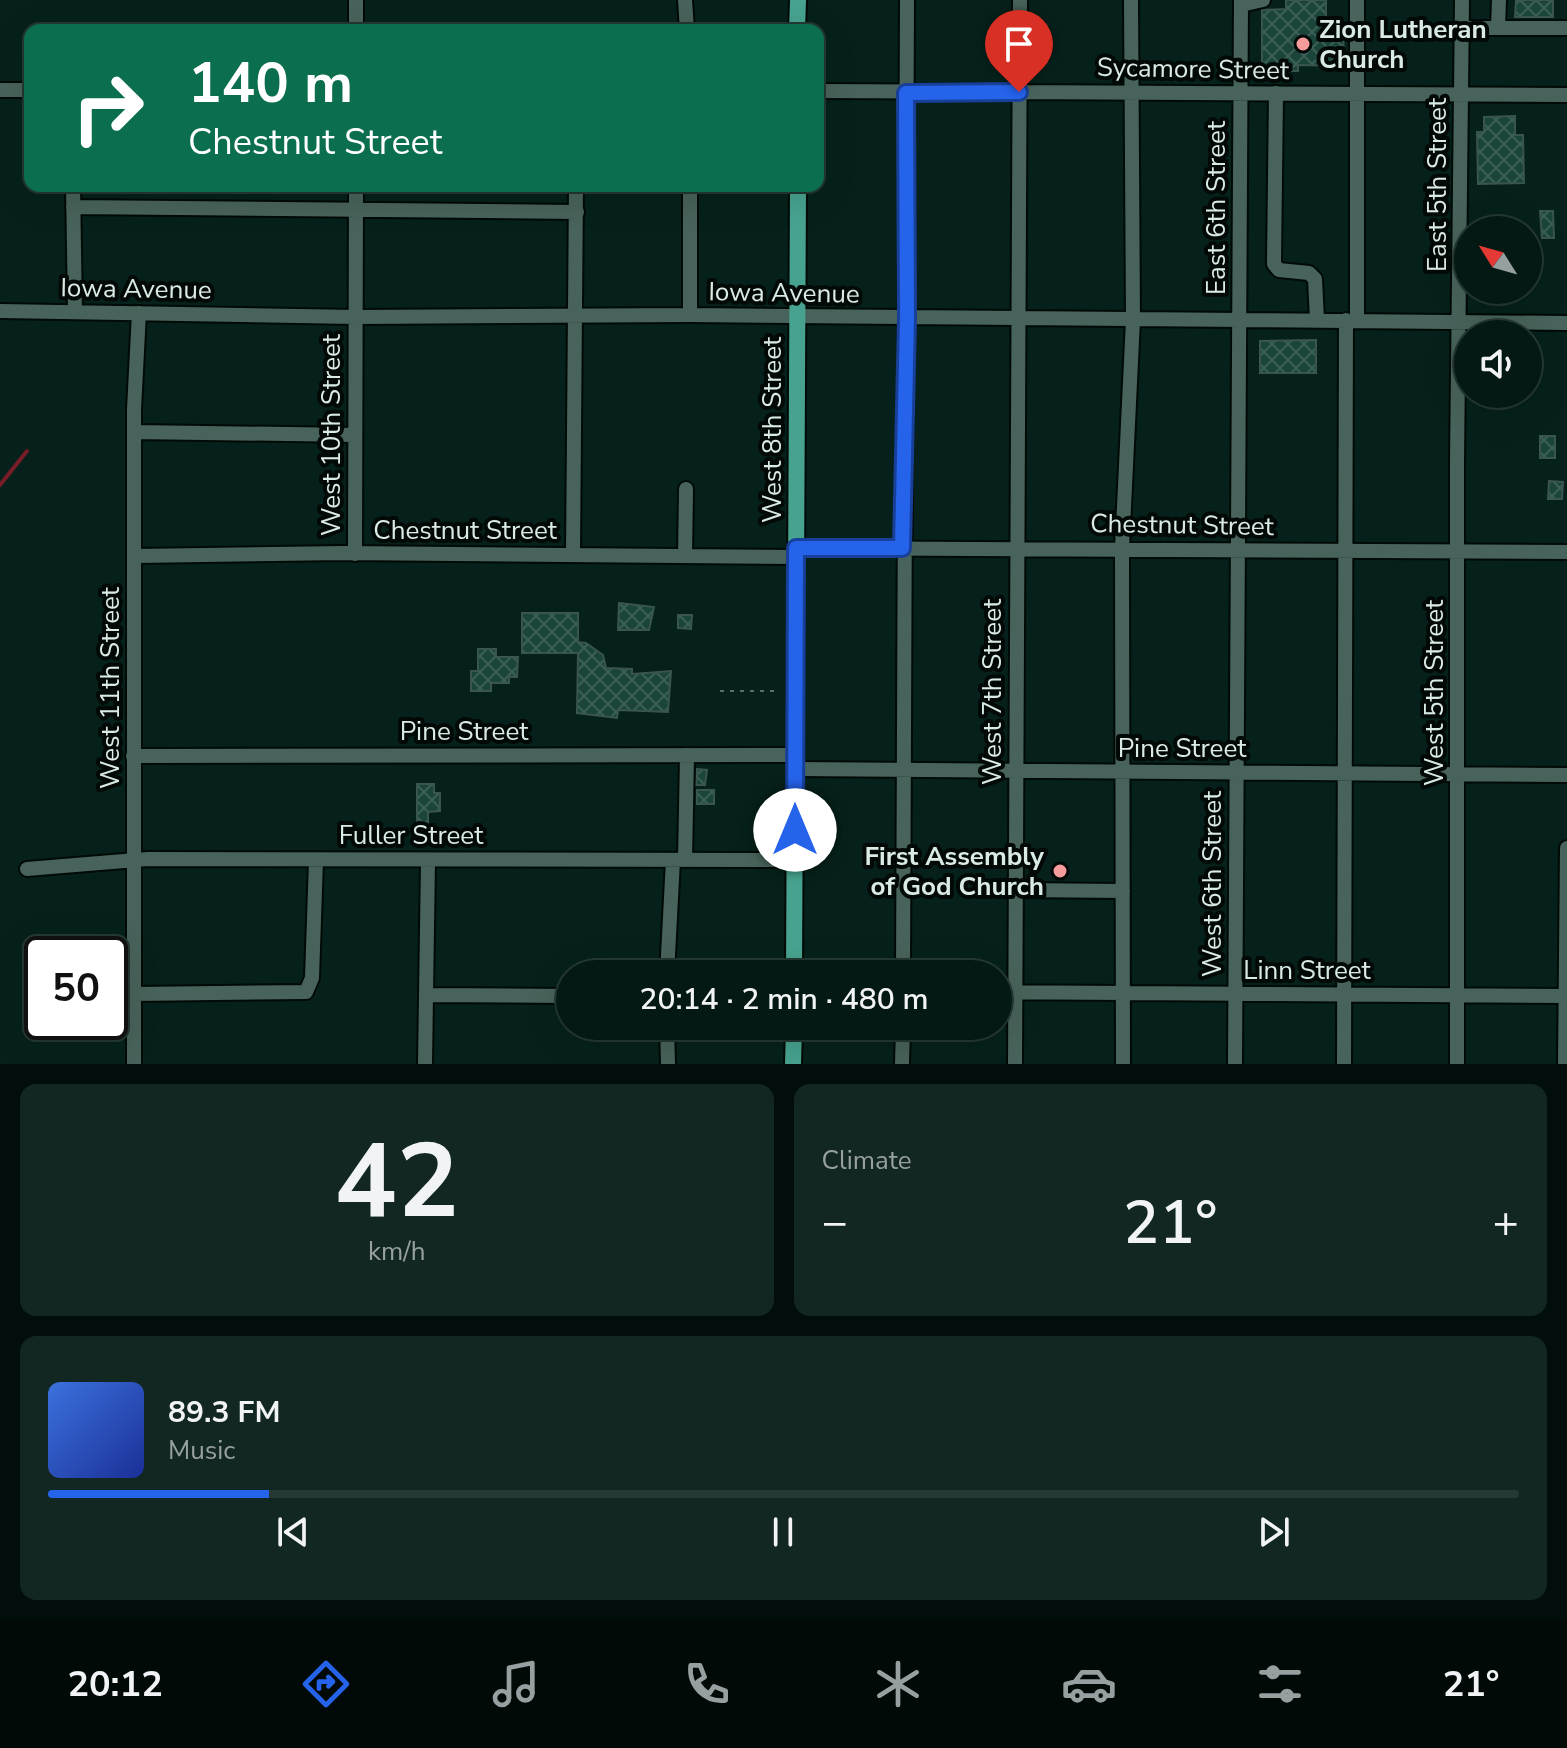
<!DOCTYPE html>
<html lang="en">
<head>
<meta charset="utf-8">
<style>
	:root { --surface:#041914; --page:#122622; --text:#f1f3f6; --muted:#97a0a0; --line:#253834; --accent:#2563eb }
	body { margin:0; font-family:"Nunito Sans",sans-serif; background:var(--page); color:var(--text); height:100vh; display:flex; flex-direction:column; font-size:30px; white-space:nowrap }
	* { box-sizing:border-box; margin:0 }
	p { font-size:26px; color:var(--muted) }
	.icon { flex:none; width:44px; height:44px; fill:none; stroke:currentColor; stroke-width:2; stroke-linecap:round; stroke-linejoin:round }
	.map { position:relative; height:1064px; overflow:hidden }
	.side { display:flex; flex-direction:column; gap:20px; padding:20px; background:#020e0b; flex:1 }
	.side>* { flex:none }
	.hud { position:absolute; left:24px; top:24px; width:800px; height:168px; border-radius:16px; box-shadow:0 8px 32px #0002,0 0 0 2px var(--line); background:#0b6e4f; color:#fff; overflow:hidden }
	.needle { width:52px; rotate:307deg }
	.tools { position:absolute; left:1454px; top:216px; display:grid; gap:16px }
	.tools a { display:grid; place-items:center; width:88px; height:88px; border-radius:50%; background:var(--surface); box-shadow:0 8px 32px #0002,0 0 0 2px var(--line); font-size:40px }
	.speed { position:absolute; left:24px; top:936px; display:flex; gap:16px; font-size:40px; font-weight:700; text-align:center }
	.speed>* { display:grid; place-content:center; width:104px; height:104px; border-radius:50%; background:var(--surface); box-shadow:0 8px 32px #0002,0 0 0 2px var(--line); line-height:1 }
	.speed .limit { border:4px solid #111; border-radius:12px; background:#fff; color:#111 }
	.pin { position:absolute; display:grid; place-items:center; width:68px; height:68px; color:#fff; margin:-82px -34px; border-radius:50% 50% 50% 0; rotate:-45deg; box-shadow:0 0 8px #0007 }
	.pin .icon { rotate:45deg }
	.me { position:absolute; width:88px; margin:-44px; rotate:0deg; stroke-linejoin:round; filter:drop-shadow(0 0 6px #0008) }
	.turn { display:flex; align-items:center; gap:28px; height:168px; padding:0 32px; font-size:36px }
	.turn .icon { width:104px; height:104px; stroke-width:2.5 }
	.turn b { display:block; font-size:56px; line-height:68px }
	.big { font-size:60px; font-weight:600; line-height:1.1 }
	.side .widget { flex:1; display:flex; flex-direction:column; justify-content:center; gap:12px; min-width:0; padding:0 28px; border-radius:16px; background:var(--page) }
	.side .dial { align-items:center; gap:0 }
	.dial b { font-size:104px; line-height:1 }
	.song { display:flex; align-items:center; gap:24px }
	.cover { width:96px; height:96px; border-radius:12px; background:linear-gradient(135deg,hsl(220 70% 55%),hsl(230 70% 35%)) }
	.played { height:8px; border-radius:4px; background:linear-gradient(90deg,var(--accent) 15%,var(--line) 15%) }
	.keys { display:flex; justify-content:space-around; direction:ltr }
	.heat { display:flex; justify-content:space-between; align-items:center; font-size:44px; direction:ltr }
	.side .tiles { flex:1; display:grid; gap:20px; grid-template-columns:1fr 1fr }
	.widget:last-child { grid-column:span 2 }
	.trip { position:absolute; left:556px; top:960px; width:456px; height:80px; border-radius:40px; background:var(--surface); box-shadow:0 8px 32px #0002,0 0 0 2px var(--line); font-weight:600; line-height:80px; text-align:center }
	.tabs { display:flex; height:128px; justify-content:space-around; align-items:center; background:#020a08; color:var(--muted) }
	.tabs .icon { width:56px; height:56px }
	.tabs .on { color:var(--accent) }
	.tabs b { font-size:36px; color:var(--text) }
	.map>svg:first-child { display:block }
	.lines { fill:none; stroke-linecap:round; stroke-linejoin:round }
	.stream { stroke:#771d27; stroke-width:4 }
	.building { fill:url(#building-cross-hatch); stroke:#3a554e; stroke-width:2 }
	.minor-casing { stroke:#000a06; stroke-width:18 }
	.major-casing { stroke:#000a06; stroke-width:20 }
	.path { stroke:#586f69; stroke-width:2; stroke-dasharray:4 6; stroke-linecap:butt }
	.minor { stroke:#48635b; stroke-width:14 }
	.major { stroke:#47a38f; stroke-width:16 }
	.route-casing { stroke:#184099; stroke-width:20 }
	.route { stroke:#2563eb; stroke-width:14 }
	.poi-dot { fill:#f59b9b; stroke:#020906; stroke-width:3 }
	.labels { text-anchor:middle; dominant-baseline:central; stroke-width:8; stroke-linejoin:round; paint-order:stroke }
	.poi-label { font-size:26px; font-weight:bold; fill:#daeae5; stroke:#020906; text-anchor:start }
	.street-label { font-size:26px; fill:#daeae5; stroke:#020906 }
</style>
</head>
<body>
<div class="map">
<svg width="1567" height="1064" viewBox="0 0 1567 1064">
	<defs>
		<pattern id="building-cross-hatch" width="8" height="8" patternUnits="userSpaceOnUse" patternTransform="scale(2)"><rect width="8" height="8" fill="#1b443a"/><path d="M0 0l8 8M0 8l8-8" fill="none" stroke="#3c5f56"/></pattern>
	</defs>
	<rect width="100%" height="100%" fill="#06211b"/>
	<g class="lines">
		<path class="stream" d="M0,485L27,451"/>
	</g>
	<path class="building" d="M1286,0H1326V23H1344L1343,66L1298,65V71H1286L1287,66H1262V10L1286,9Z
		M1516,0H1553V17H1515Z
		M1515,116V135H1523L1524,183L1478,184L1477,132H1484V117Z
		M1540,211H1553L1554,238H1542Z
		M1316,340V373H1260V341Z
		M1540,436H1555V458H1540Z
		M1549,481L1563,482L1562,499H1548Z
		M619,603L654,607L649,630H618Z
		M522,613H578V642L586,643L603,655L606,668L632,669V674L671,671L668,712L618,710L617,718L577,713L578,653H522Z
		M678,615H692L691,629L678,628Z
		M478,649H496V657H518L517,677H509V683H491V691H471V671H478Z
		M697,769L707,770L705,785H696Z
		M417,784H434V793H440V811L428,812V834H417Z
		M697,790H714V804H697Z"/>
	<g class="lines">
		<defs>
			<path id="minor" d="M685,0L687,30
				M1357,0V320
				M1241,5L1263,0
				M1462,28H1567
				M1498,28L1499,0
				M356,30V0
				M0,90H30
				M818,91L1567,95
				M1276,93L1274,264L1279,270L1309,273L1315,279L1317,320
				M73,186L75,311
				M73,207L577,212
				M0,311L356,317L690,315L1567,323
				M690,315V186
				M135,432L355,435
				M796,548L1567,552
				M355,554L356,186
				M573,554L576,186
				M135,556L345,553L796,557
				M685,556L686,489
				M133,756L795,755
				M796,769L1567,775
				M685,860L687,755
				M27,869L148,859L795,860
				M1015,890L1123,891
				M667,974L673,860
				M903,974L907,0
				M998,992L1567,996
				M134,994L306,992L312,978L316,860
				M426,995L570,996
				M667,1026L668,1064
				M134,1064V409L139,313
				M425,1064L428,861
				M902,1064L903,1026
				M1015,1064L1020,0
				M1123,1064L1122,548L1133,320L1131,0
				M1235,1064L1241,0
				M1344,1064L1346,320
				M1457,1064V463L1462,0
				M1565,1064L1567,848"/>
			<path id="major" d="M797,30L798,0
				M794,974L798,186
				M793,1064L794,1026"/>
		</defs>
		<use href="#minor" class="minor-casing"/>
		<use href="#major" class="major-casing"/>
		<path class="path" d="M720,691H775"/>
		<use href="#minor" class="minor"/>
		<use href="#major" class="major"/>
	</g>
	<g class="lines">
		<defs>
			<path id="route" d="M795,830L796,548H902L907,318L906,93L1019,92"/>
		</defs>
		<use href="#route" class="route-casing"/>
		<use href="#route" class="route"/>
	</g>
	<g class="poi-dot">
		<circle cx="1303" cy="44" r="8"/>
		<circle cx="1060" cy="871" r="8"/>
	</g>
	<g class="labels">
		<g class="poi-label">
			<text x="1319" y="29">Zion Lutheran<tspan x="1319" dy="30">Church</tspan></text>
			<text x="1044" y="856" text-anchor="end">First Assembly<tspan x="1044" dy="30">of God Church</tspan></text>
		</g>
		<g class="street-label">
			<text transform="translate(1193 69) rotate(1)">Sycamore Street</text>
			<text transform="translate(1437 185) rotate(-90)">East 5th Street</text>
			<text transform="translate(1216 208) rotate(-90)">East 6th Street</text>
			<text transform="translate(136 289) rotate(1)">Iowa Avenue</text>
			<text transform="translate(784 293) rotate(1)">Iowa Avenue</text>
			<text transform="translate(772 430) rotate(-90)">West 8th Street</text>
			<text transform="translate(331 435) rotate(-90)">West 10th Street</text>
			<text transform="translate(1182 525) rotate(1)">Chestnut Street</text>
			<text x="465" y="530">Chestnut Street</text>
			<text transform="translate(110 688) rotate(-90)">West 11th Street</text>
			<text transform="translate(992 692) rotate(-90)">West 7th Street</text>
			<text transform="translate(1434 693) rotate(-90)">West 5th Street</text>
			<text x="464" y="731">Pine Street</text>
			<text x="1182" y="748">Pine Street</text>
			<text x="411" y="835">Fuller Street</text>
			<text transform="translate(1212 884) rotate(-90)">West 6th Street</text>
			<text x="1307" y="970">Linn Street</text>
		</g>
	</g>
</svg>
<div class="tools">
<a><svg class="needle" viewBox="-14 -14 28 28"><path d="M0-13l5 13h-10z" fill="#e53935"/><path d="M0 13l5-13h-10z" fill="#97a0a0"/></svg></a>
<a><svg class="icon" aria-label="sound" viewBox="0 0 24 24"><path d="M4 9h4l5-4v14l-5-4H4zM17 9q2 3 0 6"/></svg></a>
</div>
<div class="speed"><div class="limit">50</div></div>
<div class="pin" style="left:1019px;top:92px;background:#d93025"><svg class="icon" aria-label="arrive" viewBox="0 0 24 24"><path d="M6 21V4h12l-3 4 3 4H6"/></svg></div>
<svg class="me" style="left:795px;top:830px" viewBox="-20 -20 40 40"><circle r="19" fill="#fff"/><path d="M0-13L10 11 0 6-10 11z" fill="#2563eb"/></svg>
<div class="trip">20:14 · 2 min · 480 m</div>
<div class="hud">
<div class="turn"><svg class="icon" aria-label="right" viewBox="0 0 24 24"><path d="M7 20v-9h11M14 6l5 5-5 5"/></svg><div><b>140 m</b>Chestnut Street</div></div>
</div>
</div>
<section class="side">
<div class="tiles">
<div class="widget dial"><b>42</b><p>km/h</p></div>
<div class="widget"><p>Climate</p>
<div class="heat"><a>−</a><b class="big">21°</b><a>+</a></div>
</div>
<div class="widget">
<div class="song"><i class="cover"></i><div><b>89.3 FM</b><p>Music</p></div></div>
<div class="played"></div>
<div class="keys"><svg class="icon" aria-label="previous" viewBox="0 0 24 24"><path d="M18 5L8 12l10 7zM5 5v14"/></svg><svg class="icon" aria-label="pause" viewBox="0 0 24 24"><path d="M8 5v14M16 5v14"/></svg><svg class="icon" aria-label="next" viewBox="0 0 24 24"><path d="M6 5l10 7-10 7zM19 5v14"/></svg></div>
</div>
</div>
</section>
<nav class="tabs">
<b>20:12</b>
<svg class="icon on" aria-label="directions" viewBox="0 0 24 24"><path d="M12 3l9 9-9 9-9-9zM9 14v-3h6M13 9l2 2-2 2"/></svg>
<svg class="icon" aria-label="music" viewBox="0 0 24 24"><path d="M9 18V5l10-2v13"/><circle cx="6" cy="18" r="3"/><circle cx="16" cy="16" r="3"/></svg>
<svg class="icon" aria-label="phone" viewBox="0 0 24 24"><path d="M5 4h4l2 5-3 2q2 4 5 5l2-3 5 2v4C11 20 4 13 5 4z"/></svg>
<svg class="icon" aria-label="climate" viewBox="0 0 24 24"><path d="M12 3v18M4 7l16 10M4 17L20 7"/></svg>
<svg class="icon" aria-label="car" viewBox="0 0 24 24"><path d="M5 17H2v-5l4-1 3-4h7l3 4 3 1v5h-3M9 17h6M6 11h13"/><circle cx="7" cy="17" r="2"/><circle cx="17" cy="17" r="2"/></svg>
<svg class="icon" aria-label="filters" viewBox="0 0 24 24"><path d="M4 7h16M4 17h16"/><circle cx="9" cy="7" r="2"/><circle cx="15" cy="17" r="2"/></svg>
<b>21°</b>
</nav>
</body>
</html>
